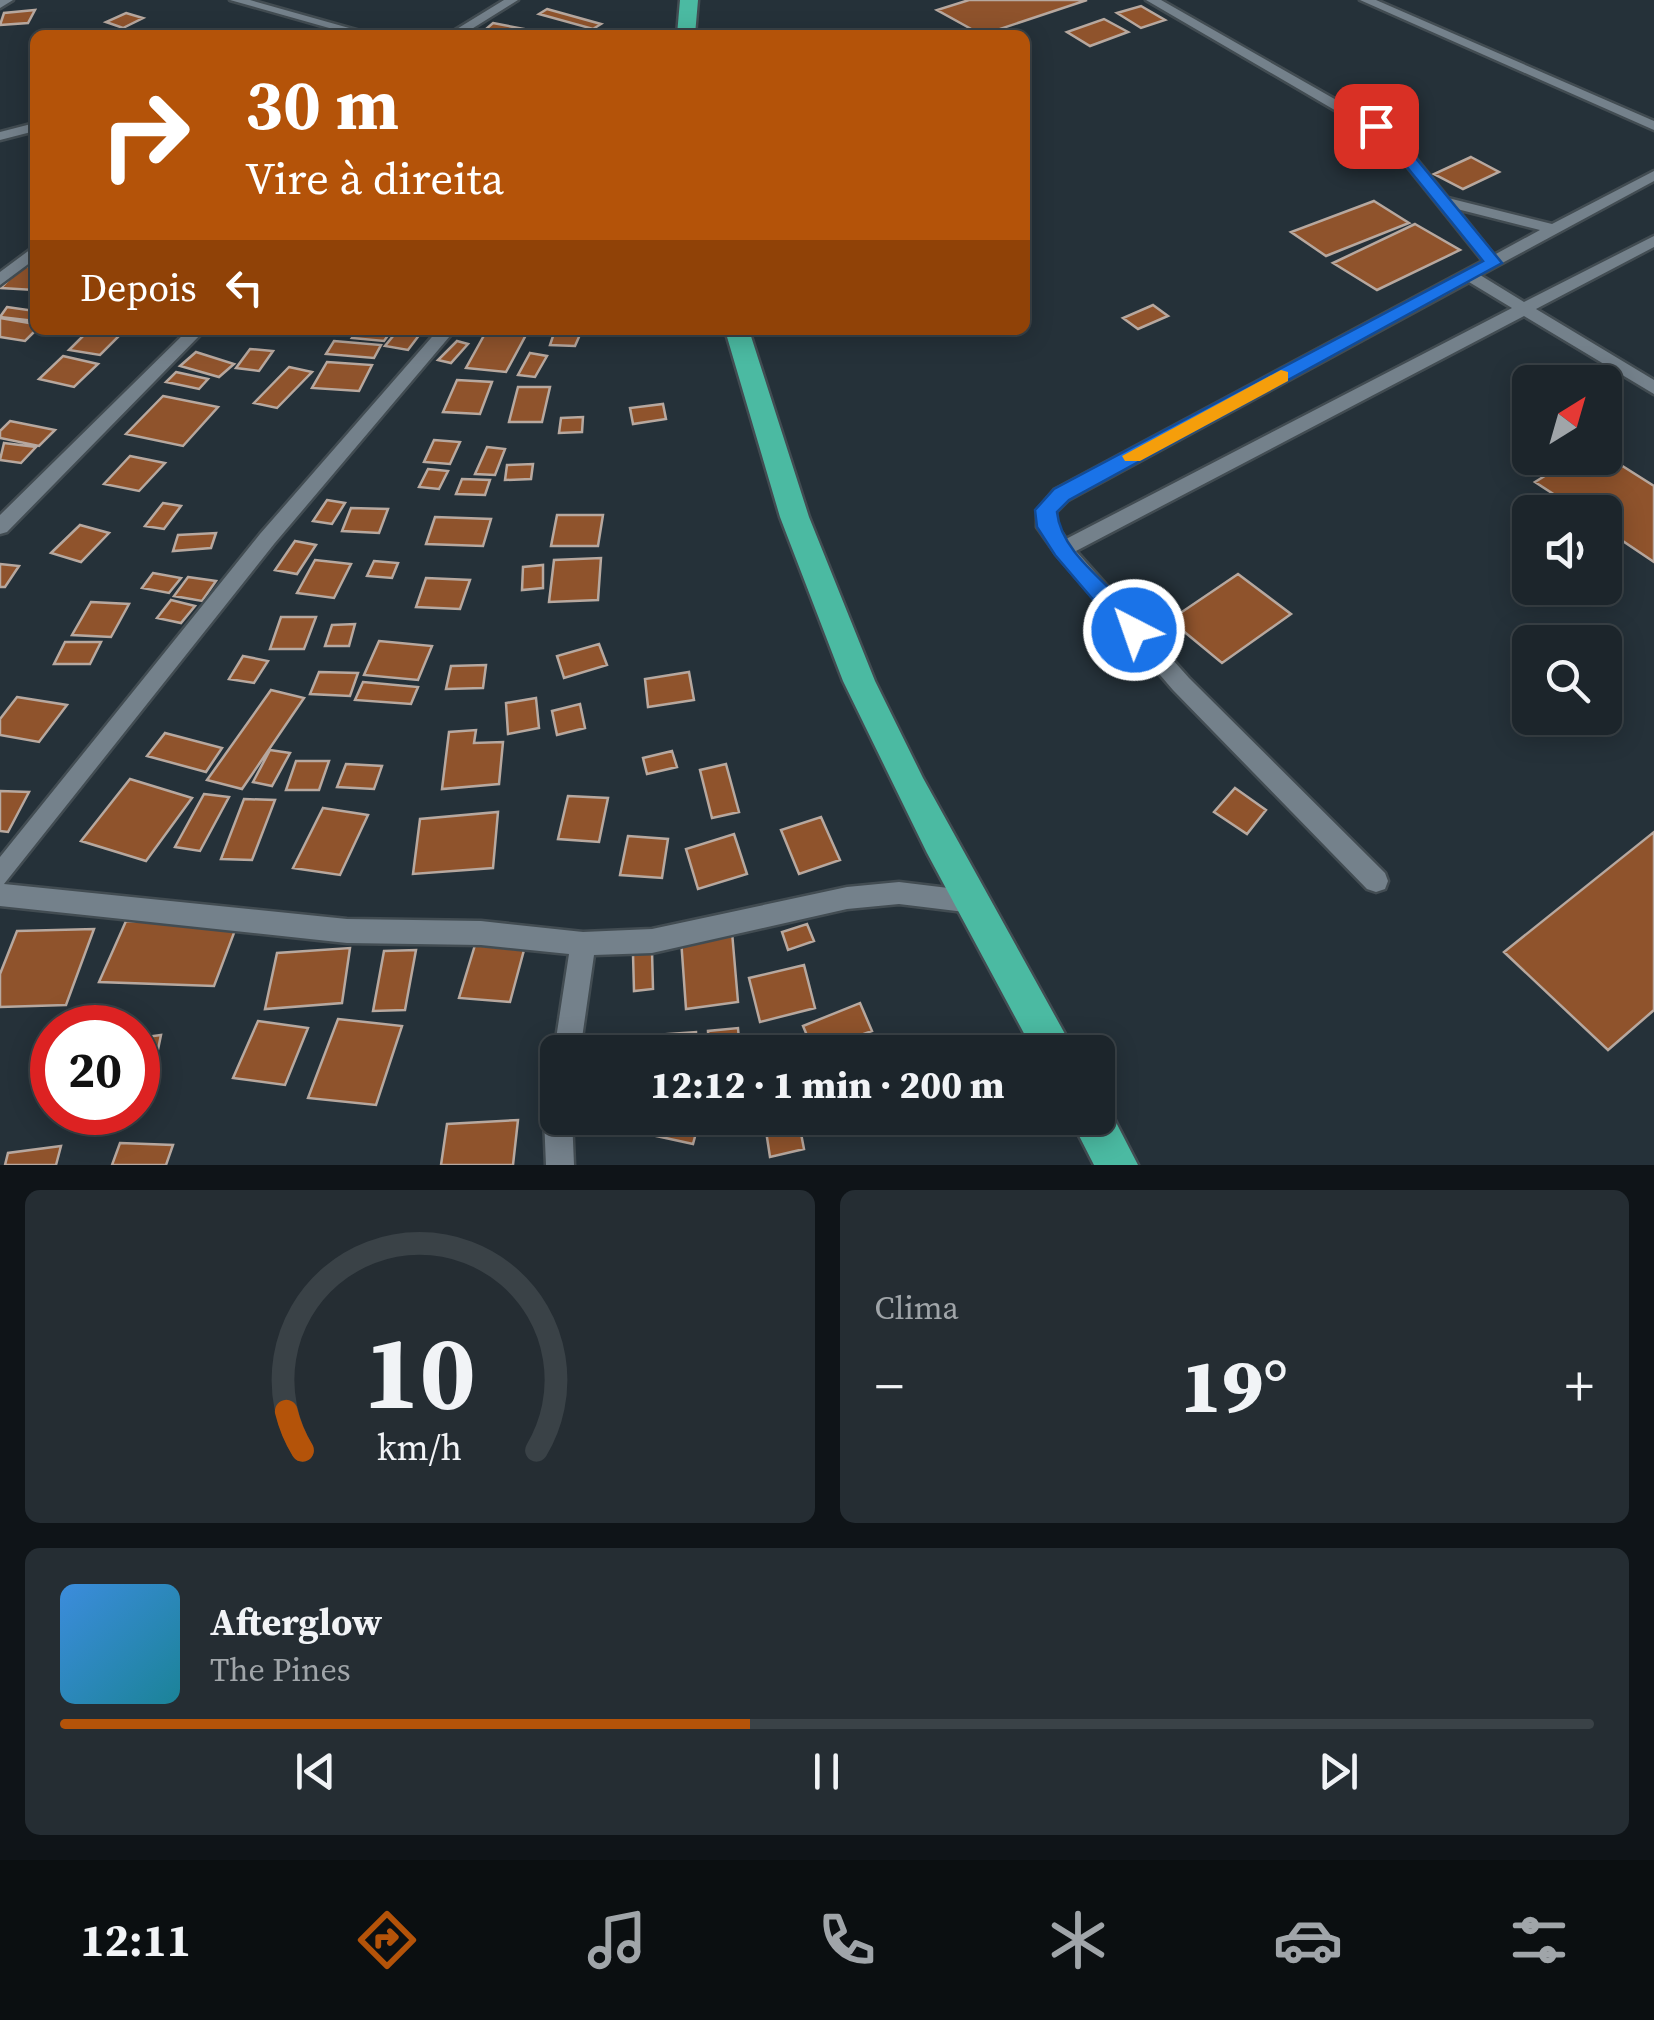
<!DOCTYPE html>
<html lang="pt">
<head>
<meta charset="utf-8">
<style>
	:root { --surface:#1c252b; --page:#252d33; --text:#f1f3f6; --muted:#a0a5a9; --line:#3a4247; --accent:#b45309 }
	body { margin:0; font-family:"Source Serif 4",serif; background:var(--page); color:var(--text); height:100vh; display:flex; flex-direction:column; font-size:38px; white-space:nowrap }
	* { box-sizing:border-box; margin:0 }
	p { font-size:32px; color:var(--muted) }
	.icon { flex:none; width:55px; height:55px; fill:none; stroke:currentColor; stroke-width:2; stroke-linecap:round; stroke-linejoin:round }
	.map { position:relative; height:1165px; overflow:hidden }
	.side { display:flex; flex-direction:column; gap:25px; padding:25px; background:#0f1418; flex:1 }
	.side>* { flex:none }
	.top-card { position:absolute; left:30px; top:30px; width:1000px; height:305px; border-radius:15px; box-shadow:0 5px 25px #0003,0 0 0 2px var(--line); background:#b45309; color:#fff; overflow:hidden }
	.needle { width:65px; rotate:37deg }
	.tools { position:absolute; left:1512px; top:365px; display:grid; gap:20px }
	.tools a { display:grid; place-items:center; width:110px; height:110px; border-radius:15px; background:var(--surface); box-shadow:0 5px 25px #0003,0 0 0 2px var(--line); font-size:50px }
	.speed { position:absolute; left:30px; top:1005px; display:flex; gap:20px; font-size:50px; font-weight:700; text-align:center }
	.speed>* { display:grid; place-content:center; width:130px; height:130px; border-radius:50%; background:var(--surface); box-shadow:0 5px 25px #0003,0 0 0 2px var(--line); line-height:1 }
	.speed .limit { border:15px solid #d22; background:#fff; color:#111 }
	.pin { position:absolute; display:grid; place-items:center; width:85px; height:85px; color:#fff; margin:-42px; border-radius:20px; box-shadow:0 5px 15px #0006 }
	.me { position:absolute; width:110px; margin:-55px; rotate:319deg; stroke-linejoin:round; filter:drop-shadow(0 0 8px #0008) }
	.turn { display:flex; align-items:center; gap:35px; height:210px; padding:0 50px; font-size:45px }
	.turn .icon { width:130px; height:130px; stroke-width:2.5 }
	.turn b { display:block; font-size:70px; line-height:85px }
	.then { display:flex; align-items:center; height:95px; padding:0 50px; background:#0003; gap:20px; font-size:38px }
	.big { font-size:75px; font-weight:800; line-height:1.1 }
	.side .tile { flex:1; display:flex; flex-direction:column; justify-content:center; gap:15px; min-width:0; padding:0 35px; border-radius:15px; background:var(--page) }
	.side .dial { align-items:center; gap:0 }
	.dial svg { height:260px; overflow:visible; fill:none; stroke:var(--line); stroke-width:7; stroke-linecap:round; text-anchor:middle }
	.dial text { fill:var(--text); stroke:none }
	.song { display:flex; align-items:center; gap:30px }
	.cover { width:120px; height:120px; border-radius:15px; background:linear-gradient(135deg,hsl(210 70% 55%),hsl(190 70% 35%)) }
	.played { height:10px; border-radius:5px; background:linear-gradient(90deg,var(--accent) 45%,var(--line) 45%) }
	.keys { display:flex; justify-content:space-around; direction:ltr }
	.heat { display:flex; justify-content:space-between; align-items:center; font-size:55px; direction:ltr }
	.side .tiles { flex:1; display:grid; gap:25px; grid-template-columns:1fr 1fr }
	.tile:last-child { grid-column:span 2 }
	.trip { position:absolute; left:540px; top:1035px; width:575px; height:100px; border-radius:15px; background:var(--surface); box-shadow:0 5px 25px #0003,0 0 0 2px var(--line); font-weight:800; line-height:100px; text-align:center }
	.tab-bar { display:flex; height:160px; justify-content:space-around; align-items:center; background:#0b0f11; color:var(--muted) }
	.tab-bar .icon { width:70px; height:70px }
	.tab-bar .active { color:var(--accent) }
	.tab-bar b { font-size:45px; color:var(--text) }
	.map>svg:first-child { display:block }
	.building { fill:#8f532c; stroke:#b7a89f; stroke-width:2.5 }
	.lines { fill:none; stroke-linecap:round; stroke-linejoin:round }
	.lane-casing { stroke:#424c52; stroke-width:5 }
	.street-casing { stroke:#424c52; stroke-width:5 }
	.highway-casing { stroke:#424c52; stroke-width:5 }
	.lane { fill:#74818b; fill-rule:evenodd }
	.street { fill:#74818b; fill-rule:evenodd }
	.highway { fill:#4bbaa2; fill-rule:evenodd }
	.route { fill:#1a73e8; stroke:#114b97; stroke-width:2.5 }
	.slow { fill:#f59e0b }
</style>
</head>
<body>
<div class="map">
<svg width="1654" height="1165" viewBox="0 0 1654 1165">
	<rect width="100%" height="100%" fill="#253139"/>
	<path class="building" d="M969,0H1087L982,35L937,10Z
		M1141,6L1165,20L1141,28L1117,13Z
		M547,9L601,24L593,29L539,14Z
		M35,10L28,23L0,25L4,13Z
		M126,13L143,18L123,28L106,22Z
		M1104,19L1128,32L1090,46L1067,32Z
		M493,23L524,29L517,35H479Z
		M1471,157L1499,172L1463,189L1434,174Z
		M1374,201L1409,223L1326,256L1291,232Z
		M1415,224L1460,250L1377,290L1333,263Z
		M21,266L35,267L34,290L1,288Z
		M1153,305L1168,316L1138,329L1123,318Z
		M7,307L35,311V321L0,317Z
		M0,318L35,324L36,330L25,341L0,337Z
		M89,330H116L124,331L100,355L69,350Z
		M358,330H392L384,341L352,338Z
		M398,330H423L408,350L385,346Z
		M487,330L527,333L506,372L466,368Z
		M555,330H582L575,346L550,345Z
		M334,341L381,345L374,358L326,354Z
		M457,341L468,344L451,363L438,360Z
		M250,349L273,351L259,371L236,368Z
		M196,352L234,364L219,377L180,366Z
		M530,353L547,356L535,377L518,375Z
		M63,356L98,364L74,387L39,379Z
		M327,362L372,365L359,391L312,388Z
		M289,367L312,372L277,408L254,403Z
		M176,372L208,379L199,389L166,382Z
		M457,380L492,382L480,414L443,412Z
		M518,387H550L542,422H509Z
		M163,396L218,407L183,446L126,434Z
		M663,404L666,419L633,424L630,408Z
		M583,417L582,432L559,433L561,418Z
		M10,421L55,430L39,446L0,438V431Z
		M434,440L460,442L450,464L424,462Z
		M4,443L36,447L21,463L0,460Z
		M487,447L505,449L495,475L475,474Z
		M1605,455L1654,486V562L1605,529V512H1581L1535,482L1574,458Z
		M130,456L165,463L139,491L104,484Z
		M533,464L531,479L505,480L507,465Z
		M428,469L448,471L439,489L419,487Z
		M462,479L490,480L485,495L456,494Z
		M327,500L345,503L332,524L313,521Z
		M163,503L181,506L164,529L145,526Z
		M351,508L388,509L379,533L342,531Z
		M557,515H603L598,546H551Z
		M435,517L491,519L483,546L426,544Z
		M80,525L109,533L81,562L51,553Z
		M216,533L211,548L173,551L178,535Z
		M295,541L316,545L297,574L275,570Z
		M601,558L598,600L549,602L554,560Z
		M315,560L351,564L334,598L297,593Z
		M374,561L398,563L392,578L367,576Z
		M0,564L19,566L5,587H0Z
		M543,565V588L522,590L523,567Z
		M153,573L181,578L169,593L142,588Z
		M1238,574L1291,614L1222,663L1170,620Z
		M188,577L216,581L202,601L174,596Z
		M426,578L470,580L460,609L416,607Z
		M171,600L195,606L181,623L157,618Z
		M91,602L129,604L111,637L72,635Z
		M281,617H316L304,649H270Z
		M355,624L349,646H325L332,625Z
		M379,641L432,646L418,680L364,675Z
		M65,642H101L90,664H54Z
		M599,644L607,665L564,678L557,656Z
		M243,656L268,661L254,683L229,679Z
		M486,665L483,688L446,689L451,666Z
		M319,672L358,673L350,696L310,694Z
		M689,672L694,700L648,707L645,679Z
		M363,682L418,687L411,704L355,700Z
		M271,690L304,698L242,789L207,780Z
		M17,697L67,705L39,742L0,735V719Z
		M536,698L539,728L508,734L506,703Z
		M580,704L585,728L557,735L552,711Z
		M476,730L474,743L503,742L499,784L442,789L449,732Z
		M165,733L222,748L206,772L147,756Z
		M270,750L290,753L272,786L253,782Z
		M672,751L677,767L647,774L643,758Z
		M296,761H329L319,790H286Z
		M346,764L382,766L374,789L337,787Z
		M726,764L739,812L712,818L700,770Z
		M130,779L192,798L146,861L81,841Z
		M1235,788L1266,810L1247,834L1214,812Z
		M0,791L29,792L8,832L0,831Z
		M204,794L229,797L200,851L175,847Z
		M568,796L608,798L599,842L558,839Z
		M244,799L275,800L252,860L221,859Z
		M323,808L368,815L340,875L293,868Z
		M498,812L493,868L413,874L420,819Z
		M821,817L840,860L799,874L781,830Z
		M1654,832V1010L1608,1050L1504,952Z
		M734,834L747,874L698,889L686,849Z
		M628,836L668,839L662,878L620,875Z
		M126,921L237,925L214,986L99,982Z
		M807,924L814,941L788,950L782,932Z
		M94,929L66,1005L0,1007V974L17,931Z
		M732,932L738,1002L686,1009L681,939Z
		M475,945L524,950L510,1002L459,998Z
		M350,948L342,1003L265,1009L277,953Z
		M416,950L405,1010L373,1011L384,951Z
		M652,951L653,989L634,991L633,954Z
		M804,965L815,1008L760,1022L749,978Z
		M860,1003L872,1031L814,1052L803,1026Z
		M338,1019L402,1026L376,1105L308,1098Z
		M258,1021L308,1028L285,1085L233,1078Z
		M738,1028L740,1052H709L708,1031Z
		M696,1032V1052H641V1036Z
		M161,1035L149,1093L138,1094V1038Z
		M642,1118H700L693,1144L638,1132Z
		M764,1118H798L804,1149L770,1157Z
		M518,1120L513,1165H441L447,1124Z
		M120,1143L173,1145L166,1165H112Z
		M61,1146L56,1165H5L8,1153Z"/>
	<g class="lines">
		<defs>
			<path id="lane" d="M1146,0H1161L1396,134L1448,198L1552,224L1654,171V181L1480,275L1524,302L1654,236V247L1536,309L1654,380V394L1524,316L1076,551L1189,678L1385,873L1388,881L1385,889L1376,892L1367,889L1173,690L1056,554L1037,527V510L1054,490L1483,261L1386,140ZM1457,209L1540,230L1494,255ZM1469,282L1512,308L1066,539L1057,526L1056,512L1068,500Z
				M1360,0H1376L1654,121V130Z"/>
			<path id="street" d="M0,0H13L0,8Z
				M230,0H250L374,35H354Z
				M504,0H518L462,35H447Z
				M35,123V131L0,140V132Z
				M35,246V259L0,285V272Z
				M188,330H205L7,532L0,534V515Z
				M438,330H455L274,544L4,884L347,919L481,921L583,932L652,929L847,887L899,882L973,891L982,894L985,902L982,910L973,913L899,904L847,909L652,953L594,955L580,1052H558V1061L554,1052L569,954L481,945L347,943L0,906V857L260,534Z
				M558,1104V1118H572L574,1165H546L544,1118L548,1108Z"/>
			<path id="highway" d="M680,0H698L695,35H677Z
				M725,330H749L809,517L875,681L923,778L1075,1052H1034L927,853L843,681L780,517Z
				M1098,1100L1106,1103L1138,1165H1094L1070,1118H1098Z"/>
		</defs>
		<use href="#lane" class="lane-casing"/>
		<use href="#street" class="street-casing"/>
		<use href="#highway" class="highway-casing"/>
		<use href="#lane" class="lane"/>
		<use href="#street" class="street"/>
		<use href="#highway" class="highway"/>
	</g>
	<path class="route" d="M1370,123H1381L1396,134L1502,263L1069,500L1057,512C1062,560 1123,590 1145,630L1142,637H1125L1055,555L1037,527L1035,510L1054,489L1483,261L1385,140L1370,130Z"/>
	<path class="slow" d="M1281,370L1288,372V381L1140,461H1125L1122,456Z"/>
</svg>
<div class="tools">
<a><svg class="needle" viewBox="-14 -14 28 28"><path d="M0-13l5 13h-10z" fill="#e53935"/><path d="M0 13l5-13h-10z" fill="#a0a5a9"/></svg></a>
<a><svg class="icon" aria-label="sound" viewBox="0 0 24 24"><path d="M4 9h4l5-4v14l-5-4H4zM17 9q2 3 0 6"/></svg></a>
<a><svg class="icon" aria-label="search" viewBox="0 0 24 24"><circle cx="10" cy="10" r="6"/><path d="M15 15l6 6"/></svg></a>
</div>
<div class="speed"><div class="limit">20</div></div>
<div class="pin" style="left:1376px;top:126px;background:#d93025"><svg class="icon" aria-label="arrive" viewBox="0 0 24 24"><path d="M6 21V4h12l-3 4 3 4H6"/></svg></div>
<svg class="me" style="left:1134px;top:630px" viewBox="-20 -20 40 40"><circle r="17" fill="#1a73e8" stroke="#fff" stroke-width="3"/><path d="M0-11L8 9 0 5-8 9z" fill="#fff"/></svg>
<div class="trip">12:12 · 1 min · 200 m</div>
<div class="top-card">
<div class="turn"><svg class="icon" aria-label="right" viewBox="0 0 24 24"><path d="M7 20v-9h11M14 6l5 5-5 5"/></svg><div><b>30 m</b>Vire à direita</div></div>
<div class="then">Depois<svg class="icon" aria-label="left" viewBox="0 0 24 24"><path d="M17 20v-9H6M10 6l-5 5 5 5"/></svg></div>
</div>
</div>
<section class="side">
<div class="tiles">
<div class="tile dial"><svg viewBox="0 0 100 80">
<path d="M14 69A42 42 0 1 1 86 69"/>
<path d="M14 69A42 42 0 0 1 9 57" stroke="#b45309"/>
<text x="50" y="56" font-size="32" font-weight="700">10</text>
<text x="50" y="72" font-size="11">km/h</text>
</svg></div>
<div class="tile"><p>Clima</p>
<div class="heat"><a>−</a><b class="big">19°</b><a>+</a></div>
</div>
<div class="tile">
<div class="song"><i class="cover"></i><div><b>Afterglow</b><p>The Pines</p></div></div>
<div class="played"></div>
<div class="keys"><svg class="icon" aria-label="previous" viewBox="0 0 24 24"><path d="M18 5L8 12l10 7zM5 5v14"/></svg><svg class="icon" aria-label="pause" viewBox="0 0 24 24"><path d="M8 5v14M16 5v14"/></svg><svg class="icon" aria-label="next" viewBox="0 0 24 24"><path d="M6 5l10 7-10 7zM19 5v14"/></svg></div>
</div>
</div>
</section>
<nav class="tab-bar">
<b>12:11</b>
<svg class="icon active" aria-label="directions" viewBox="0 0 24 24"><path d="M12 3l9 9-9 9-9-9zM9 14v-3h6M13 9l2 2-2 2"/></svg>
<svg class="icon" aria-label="music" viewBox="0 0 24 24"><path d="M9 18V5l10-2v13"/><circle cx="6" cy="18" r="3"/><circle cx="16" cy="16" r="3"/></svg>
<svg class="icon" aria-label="phone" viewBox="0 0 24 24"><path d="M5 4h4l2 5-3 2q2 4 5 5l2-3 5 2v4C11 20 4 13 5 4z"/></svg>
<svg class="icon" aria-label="climate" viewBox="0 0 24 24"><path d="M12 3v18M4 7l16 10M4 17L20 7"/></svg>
<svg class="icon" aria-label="car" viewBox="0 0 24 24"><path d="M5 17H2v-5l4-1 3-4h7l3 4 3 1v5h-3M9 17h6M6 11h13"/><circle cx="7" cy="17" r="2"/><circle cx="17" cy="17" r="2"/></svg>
<svg class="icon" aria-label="filters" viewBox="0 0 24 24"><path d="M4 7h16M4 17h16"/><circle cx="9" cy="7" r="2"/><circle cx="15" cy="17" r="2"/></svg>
</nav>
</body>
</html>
